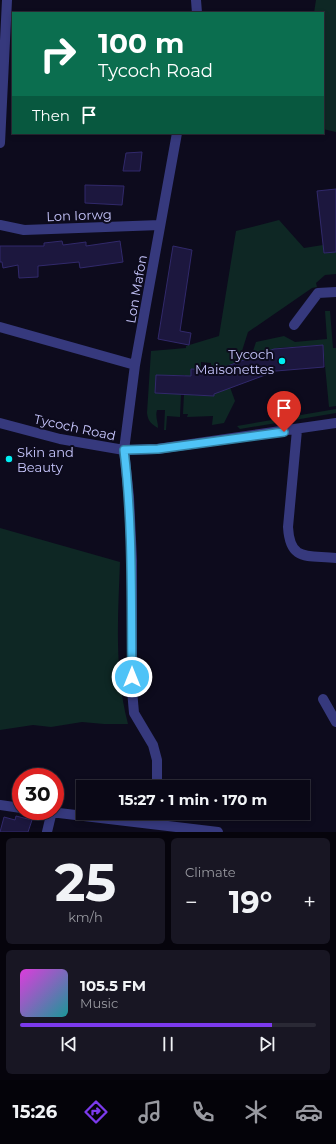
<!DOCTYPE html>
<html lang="en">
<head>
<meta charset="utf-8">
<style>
	:root { --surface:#0a0816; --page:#181623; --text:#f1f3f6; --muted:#999aa1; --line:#2a2935; --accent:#7c3aed }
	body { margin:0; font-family:Montserrat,sans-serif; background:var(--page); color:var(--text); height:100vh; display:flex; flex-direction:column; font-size:15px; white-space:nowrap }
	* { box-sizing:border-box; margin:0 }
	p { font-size:13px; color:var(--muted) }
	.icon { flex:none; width:22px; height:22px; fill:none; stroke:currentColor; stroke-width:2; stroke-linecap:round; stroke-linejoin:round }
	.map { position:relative; height:832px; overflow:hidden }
	.details { display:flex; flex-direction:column; gap:6px; padding:6px; background:#06040c; flex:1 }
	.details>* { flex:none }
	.hud { position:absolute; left:12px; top:12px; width:312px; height:122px; border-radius:0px; box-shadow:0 2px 6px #0003,0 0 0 1px var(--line); background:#0b6e4f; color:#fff; overflow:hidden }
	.speed { position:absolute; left:12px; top:768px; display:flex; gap:8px; font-size:20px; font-weight:700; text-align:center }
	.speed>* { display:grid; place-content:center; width:52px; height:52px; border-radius:50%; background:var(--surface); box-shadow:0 2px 6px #0003,0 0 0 1px var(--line); line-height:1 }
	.speed .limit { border:6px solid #d22; background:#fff; color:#111 }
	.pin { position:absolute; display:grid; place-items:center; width:34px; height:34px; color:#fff; margin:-41px -17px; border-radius:50% 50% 50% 0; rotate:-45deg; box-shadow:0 0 4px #0007 }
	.pin .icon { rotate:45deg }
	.me { position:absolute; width:44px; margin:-22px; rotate:0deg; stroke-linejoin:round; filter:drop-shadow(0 0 3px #0008) }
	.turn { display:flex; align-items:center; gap:14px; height:84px; padding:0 20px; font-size:18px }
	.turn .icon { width:52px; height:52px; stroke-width:2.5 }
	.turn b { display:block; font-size:28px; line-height:34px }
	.then { display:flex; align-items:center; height:38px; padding:0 20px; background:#0003; gap:8px; font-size:15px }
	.big { font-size:30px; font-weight:700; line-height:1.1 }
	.details .card { flex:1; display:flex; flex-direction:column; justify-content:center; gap:6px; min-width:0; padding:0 14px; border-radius:6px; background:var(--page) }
	.details .dial { align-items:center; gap:0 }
	.dial b { font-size:52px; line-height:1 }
	.song { display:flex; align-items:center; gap:12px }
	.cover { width:48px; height:48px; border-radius:6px; background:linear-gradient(135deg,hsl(300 70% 55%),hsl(180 70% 35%)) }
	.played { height:4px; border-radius:2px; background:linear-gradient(90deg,var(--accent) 85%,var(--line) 85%) }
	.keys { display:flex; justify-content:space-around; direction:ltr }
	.heat { display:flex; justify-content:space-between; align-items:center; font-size:22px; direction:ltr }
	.details .tiles { flex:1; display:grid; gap:6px; grid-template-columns:1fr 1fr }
	.card:last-child { grid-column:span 2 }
	.trip { position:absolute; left:76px; top:780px; width:234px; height:40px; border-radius:0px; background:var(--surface); box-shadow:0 2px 6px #0003,0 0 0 1px var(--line); font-weight:700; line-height:40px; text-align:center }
	.dock { display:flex; height:64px; justify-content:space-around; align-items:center; background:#040309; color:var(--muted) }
	.dock .icon { width:28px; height:28px }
	.dock .current { color:var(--accent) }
	.dock b { font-size:18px; color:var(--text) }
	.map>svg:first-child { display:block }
	.green { fill:#0e2724; fill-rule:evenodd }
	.building { fill:#1c173e; stroke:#31296b }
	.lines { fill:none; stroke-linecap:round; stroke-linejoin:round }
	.minor { stroke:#36397d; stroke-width:10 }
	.route-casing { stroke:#337fa1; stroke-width:10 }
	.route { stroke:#4fc3f7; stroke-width:7 }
	.poi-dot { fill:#00eff3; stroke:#0d0b1d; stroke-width:1.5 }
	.labels { text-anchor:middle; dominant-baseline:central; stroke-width:4; stroke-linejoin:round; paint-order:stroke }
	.street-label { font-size:13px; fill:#c9c8ff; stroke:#0d0b1d }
	.poi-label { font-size:13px; fill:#c9c8ff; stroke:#0d0b1d; text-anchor:end }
</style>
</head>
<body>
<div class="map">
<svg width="336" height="832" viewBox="0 0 336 832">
	<rect width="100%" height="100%" fill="#0d0b1d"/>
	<path class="green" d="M316,0H336V132L323,129V13H314Z
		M279,220L304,248L323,245L324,253L336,252V274L325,275L316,283L317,287L312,288L248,332L241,354L253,351L256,342L284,336L295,342L327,339L325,311H330L333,348H336V406L329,407L323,345L277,348L267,356L265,352L223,368L235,401L224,423L212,425L213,416L187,417L188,414H183L185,375H156V393L181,394L180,417L167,416L166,430H164L165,410H157C155,417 158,421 158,428C151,424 148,421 147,413L151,351L186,348V346L219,336L236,231ZM201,362L211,363V369L215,370L214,396L192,395L191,369H201Z
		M336,409V413L240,429L237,426Z
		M0,528L120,562C118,616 114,670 128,724H104L82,722L51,727L33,725L0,730Z"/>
	<path class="building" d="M142,152L140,171H123L126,153Z
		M85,185L124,186L122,205L85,203Z
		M336,189V252L324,253L317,191Z
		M62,241L63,245L86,242V246L120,241L123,262L80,268L79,262L38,266V277L19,278L18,265L3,268L2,262H0V246H44V243Z
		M173,246L192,250L180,331L191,333L189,345L158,339Z
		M323,345L324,367L276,371L214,394V396L155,393L156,375L191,376V369L211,370V372L274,349Z
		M16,816L32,820L28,832H0L4,817L15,820Z"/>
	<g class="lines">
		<path class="minor" d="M196,0L197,13
			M0,143L7,0
			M0,225L24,230L160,225
			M294,325L318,293L336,292
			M0,327L135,365
			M0,423L60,439L124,450L157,449L336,423
			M297,430L288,527C290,562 307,555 336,558
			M323,699L336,722
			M55,784V783
			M157,787V760L153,745L134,713L132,690V560L129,497L124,450L135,365L177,133
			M0,805L21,808
			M42,811L218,832
			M151,824L153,813
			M47,832L52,811"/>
	</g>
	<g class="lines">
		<defs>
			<path id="route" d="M132,677C131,601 133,525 124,450L158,449L284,432"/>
		</defs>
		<use href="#route" class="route-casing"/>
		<use href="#route" class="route"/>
	</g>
	<g class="poi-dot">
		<circle cx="282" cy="361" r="4"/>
		<circle cx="9" cy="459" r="4"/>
	</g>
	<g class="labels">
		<g class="street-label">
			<text transform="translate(79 215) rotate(-2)">Lon Iorwg</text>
			<text transform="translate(136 289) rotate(-80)">Lon Mafon</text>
			<text transform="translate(75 427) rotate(12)">Tycoch Road</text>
		</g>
		<g class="poi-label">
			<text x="274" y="354">Tycoch<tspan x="274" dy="15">Maisonettes</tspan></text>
			<text x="17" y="452" text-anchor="start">Skin and<tspan x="17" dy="15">Beauty</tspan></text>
		</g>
	</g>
</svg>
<div class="speed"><div class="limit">30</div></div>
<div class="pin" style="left:284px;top:432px;background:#d93025"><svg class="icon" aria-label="arrive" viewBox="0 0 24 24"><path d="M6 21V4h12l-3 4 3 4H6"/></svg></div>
<svg class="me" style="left:132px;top:677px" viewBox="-20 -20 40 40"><circle r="17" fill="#4fc3f7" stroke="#fff" stroke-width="3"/><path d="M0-11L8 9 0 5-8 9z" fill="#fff"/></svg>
<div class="trip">15:27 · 1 min · 170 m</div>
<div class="hud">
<div class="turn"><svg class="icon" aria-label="right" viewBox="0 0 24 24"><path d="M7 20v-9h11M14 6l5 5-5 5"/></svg><div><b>100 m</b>Tycoch Road</div></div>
<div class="then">Then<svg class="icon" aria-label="arrive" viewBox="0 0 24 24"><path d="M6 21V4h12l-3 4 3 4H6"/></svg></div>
</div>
</div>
<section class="details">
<div class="tiles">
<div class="card dial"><b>25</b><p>km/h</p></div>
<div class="card"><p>Climate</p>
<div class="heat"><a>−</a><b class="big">19°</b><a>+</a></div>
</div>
<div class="card">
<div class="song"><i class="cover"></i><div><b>105.5 FM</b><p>Music</p></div></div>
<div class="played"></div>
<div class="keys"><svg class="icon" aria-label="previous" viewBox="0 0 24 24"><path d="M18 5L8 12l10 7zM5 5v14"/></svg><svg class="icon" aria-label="pause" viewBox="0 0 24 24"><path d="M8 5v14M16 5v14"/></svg><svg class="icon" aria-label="next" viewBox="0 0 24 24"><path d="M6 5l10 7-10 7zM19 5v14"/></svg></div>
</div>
</div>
</section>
<nav class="dock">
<b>15:26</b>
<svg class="icon current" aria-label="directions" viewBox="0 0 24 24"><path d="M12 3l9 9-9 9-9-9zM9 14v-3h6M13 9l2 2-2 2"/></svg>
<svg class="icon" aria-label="music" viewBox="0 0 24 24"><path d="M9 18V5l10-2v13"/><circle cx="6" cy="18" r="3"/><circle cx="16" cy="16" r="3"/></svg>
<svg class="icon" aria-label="phone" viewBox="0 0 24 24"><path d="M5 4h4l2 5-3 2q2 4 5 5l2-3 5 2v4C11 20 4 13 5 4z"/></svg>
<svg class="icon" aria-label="climate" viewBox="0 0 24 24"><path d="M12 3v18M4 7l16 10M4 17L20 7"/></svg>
<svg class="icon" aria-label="car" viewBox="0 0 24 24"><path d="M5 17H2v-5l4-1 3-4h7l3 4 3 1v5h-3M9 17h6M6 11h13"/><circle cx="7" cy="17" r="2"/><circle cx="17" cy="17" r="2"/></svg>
</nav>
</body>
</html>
